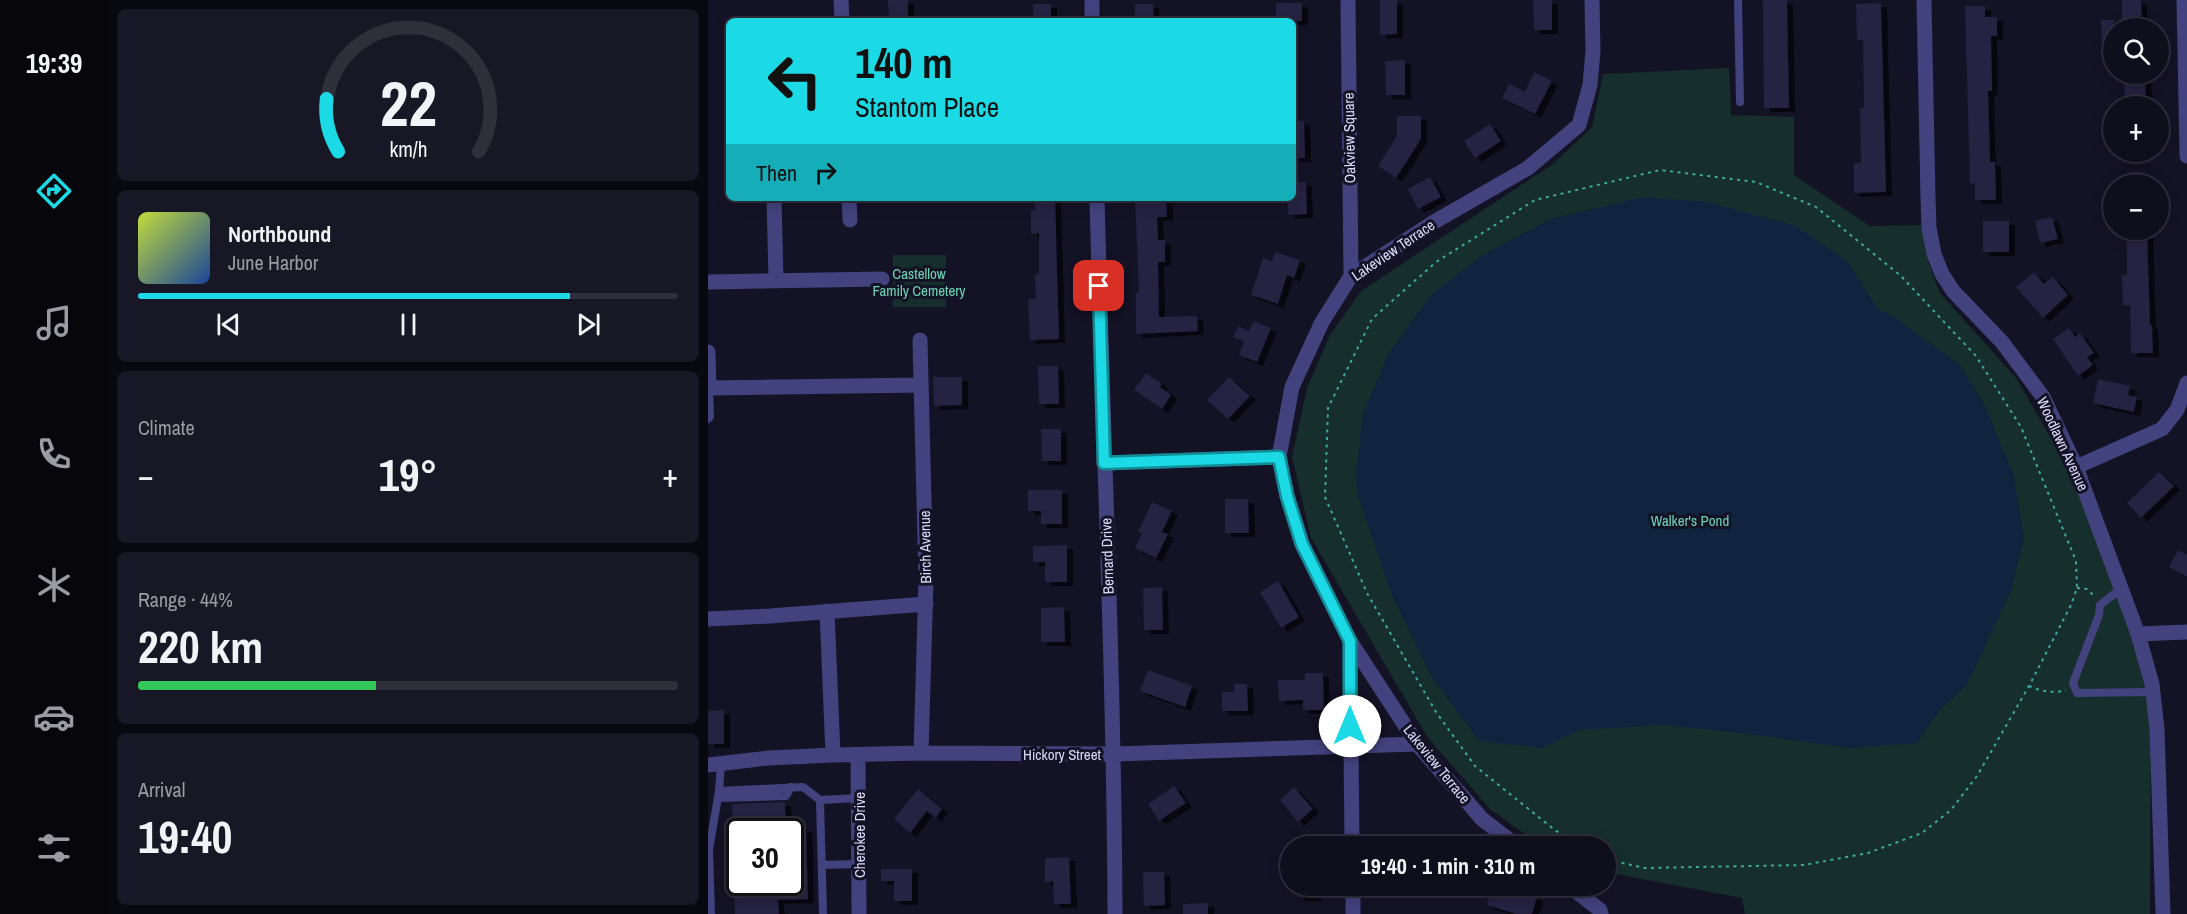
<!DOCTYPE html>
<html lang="en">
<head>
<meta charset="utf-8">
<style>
	:root { --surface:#0f0e1c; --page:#181725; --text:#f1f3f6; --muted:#9b9ca3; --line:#2f2e3b; --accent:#1bd9e5 }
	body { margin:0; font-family:"Archivo Narrow",sans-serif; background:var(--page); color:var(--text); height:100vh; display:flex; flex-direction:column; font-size:22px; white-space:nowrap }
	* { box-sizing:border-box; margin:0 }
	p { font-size:20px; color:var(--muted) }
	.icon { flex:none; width:33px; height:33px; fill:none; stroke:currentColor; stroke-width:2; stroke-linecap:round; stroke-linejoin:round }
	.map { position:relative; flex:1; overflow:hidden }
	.side { display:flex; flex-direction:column; gap:9px; padding:9px; background:#08080f; width:600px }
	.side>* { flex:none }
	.guide { position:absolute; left:18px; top:18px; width:570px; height:183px; border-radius:9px; box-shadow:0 3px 15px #0003,0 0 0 2px var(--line); background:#1bd9e5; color:#111; overflow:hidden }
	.fabs { position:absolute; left:1395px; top:18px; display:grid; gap:12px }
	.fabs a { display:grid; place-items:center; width:66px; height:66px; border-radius:50%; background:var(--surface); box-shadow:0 3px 15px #0003,0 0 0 2px var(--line); font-size:30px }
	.speed { position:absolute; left:18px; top:818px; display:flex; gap:12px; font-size:30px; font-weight:700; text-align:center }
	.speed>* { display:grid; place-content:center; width:78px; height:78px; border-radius:50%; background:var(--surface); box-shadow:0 3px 15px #0003,0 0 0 2px var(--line); line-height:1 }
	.speed .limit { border:3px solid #111; border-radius:9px; background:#fff; color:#111 }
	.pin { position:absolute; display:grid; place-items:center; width:51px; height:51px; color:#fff; margin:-26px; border-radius:12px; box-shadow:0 3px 9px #0006 }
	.me { position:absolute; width:66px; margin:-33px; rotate:0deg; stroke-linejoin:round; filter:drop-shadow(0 0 4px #0008) }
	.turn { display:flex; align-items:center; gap:21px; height:126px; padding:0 30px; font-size:27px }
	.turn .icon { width:78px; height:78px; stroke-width:2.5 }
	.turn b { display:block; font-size:42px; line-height:51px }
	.then { display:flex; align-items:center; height:57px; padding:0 30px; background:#0003; gap:12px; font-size:22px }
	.big { font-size:45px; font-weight:700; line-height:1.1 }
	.side .card { flex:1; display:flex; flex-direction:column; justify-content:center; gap:9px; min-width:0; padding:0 21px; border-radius:9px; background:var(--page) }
	.side .dial { align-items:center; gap:0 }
	.dial svg { height:156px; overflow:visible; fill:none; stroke:var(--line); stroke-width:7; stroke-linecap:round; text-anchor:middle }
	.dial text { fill:var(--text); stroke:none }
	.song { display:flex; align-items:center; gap:18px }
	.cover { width:72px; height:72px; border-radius:9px; background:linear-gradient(135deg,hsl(70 70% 55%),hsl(220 70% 35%)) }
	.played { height:6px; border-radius:3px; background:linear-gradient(90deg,var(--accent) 80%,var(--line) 80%) }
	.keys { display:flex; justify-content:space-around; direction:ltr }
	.heat { display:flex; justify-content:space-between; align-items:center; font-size:33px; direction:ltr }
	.charge { height:9px; border-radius:4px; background:linear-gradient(90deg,#34c759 44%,var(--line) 0) }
	.trip { position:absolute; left:572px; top:836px; width:336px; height:60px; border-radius:30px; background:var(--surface); box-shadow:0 3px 15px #0003,0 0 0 2px var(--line); font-weight:700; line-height:60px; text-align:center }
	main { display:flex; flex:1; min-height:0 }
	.dock { display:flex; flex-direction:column; width:108px; justify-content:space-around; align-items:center; background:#06060b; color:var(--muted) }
	.dock .icon { width:42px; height:42px }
	.dock .current { color:var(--accent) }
	.dock b { font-size:27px; color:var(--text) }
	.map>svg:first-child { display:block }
	.green { fill:#162e2c }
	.water { fill:#10233f }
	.building { fill:#262043; filter:url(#shadow) }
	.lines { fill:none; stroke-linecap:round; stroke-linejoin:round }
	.path { stroke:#3daba0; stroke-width:2; stroke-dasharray:3 4.5; stroke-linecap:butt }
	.service { stroke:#42427e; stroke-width:8 }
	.minor { stroke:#42427e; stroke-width:15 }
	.route-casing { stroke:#128d95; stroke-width:15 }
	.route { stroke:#1bd9e5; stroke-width:10 }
	.labels { text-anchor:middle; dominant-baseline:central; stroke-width:6; stroke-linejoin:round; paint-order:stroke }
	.street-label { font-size:15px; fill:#dcdafb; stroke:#141225 }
	.park-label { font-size:15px; fill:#6dd3b5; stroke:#141225 }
</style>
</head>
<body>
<main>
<nav class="dock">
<b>19:39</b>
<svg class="icon current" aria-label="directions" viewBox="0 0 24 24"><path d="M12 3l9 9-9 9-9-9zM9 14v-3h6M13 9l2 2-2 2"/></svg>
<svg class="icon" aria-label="music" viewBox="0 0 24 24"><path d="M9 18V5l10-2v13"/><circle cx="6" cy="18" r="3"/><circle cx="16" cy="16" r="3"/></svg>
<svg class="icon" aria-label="phone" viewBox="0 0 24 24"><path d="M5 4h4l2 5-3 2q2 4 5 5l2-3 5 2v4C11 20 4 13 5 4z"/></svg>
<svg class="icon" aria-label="climate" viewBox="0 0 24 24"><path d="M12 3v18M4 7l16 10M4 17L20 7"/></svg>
<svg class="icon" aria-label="car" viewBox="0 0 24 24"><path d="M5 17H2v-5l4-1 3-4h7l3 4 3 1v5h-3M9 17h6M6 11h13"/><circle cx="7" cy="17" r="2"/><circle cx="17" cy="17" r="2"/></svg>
<svg class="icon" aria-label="filters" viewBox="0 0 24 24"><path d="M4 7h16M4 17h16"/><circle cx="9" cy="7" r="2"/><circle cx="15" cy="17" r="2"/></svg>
</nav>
<section class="side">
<div class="card dial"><svg viewBox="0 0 100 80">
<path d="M14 69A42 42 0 1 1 86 69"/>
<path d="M14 69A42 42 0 0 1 8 42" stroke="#1bd9e5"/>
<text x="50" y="56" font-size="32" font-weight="700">22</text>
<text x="50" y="72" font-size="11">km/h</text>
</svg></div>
<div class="card">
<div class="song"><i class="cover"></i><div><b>Northbound</b><p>June Harbor</p></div></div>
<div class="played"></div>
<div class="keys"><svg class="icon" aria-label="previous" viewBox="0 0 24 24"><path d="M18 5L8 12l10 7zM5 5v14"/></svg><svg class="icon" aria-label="pause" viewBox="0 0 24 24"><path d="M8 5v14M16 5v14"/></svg><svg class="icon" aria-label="next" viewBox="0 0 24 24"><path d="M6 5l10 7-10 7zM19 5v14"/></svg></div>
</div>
<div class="card"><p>Climate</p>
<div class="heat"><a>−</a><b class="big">19°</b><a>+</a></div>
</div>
<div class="card"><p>Range · 44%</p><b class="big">220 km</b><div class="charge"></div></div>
<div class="card"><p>Arrival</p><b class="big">19:40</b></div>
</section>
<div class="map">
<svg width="1479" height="914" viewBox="0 0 1479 914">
	<defs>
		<filter id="shadow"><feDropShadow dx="6" dy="4" stdDeviation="0" flood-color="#0009"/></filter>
	</defs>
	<rect width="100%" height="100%" fill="#141225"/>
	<path class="green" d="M1021,68L1023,115L1086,117V175L1162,226L1214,225L1220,261L1232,293L1308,378L1365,476L1427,644L1443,714L1442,914H1037L1034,898L897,872V846H833L782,809L720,738L603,538L584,457L599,388L622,335L653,291L845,164L884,127L895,74Z
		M185,255H238V307H185Z"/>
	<path class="water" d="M935,197L1000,202L1088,226L1140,262L1169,308L1186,317L1252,365L1275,402L1306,476L1316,538L1303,591L1259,684L1231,711L1209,743L1142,748L1033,733L954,725L871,730L835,748L771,741L723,676L684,595L649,494L648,472L655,413L681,353L722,296L775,255L843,219Z"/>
	<path class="building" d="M180,0H200V21H181Z
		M672,0H689V34L672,35Z
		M825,0H844V30H826Z
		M1055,0H1079L1081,108H1056Z
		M1414,0H1433L1434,28H1414Z
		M568,3H594V21H568Z
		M1173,3L1178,192L1146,193V163H1153L1152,108H1156L1155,40H1149L1148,4Z
		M325,4H343V21H325Z
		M427,4H445L446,21H427Z
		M1257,6H1277V17H1289V36H1283L1284,91H1280L1282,162H1287L1288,200H1267V183L1262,184Z
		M1393,20H1406V48L1394,49Z
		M697,60V95H678L677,61Z
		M826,72L844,81L827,114L794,98L801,84L817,92Z
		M1416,74H1437L1438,105L1417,106Z
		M689,116H713V139L688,178L670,166L689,136Z
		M585,121H596L597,158H585Z
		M782,124L793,141L767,158L756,141Z
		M722,177L733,197L710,209L700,189Z
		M585,182H598L599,214L580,215L579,198H585Z
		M327,198H347L351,339L322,340L320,299H328L327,274H331V233L323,234V210H327Z
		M427,198H458L459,217H449L450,240H457V262H450L451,317L489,316L490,331L428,334V293H431Z
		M1344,217L1350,239L1332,243L1327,221Z
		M1275,221H1301V252H1275Z
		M1419,230H1439L1442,325H1444L1445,353H1423L1422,305L1415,306L1414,275H1419Z
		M567,252L592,260L586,278L579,275L570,304L543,295L555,258L564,261Z
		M1326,272L1336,284L1345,277L1360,295L1335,318L1308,287Z
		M546,321L563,328L549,362L531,355L536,342L525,337L530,326L541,331Z
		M1361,328L1367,337L1372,333L1386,353L1379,357L1385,365L1370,376L1345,339Z
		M330,366H350L351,404H331Z
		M438,373L454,384L452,387L463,395L454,409L426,390Z
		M225,377H254V405L226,406Z
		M521,377L542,396L520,419L499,400Z
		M1390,379L1422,386L1420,395L1429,397L1426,412L1385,403Z
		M333,429H353V461H334Z
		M1451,472L1466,486L1433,518L1419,503Z
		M320,490H354V524H333V511H320Z
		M517,499H540L541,533H517Z
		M444,502L464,511L454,532L460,534L448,558L427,548L434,533L430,532Z
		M359,545V582H337V562H325V546Z
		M1470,550L1479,555V577L1461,567Z
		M570,581L591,617L573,628L552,592Z
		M454,587L455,630H436L435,588Z
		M356,607L357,642H333V608Z
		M440,670L484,686L477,707L432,691Z
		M597,673H615L616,710H595V700L571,701L570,680H597Z
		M526,684H539L540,711H514V692H526Z
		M16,710V744H0V711Z
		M466,786L478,803L451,821L440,804Z
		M586,787L605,809L590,822L572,800Z
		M210,789L234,809L228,818L219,811L202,833L186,819Z
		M77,802L78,831H25L24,804Z
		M98,828L100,899L70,900L71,914H27L26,882H82V829Z
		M361,857L363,904H346L345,881L337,882V858Z
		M173,869H204V901H186V881H173Z
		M435,872H456L457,905L436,906Z
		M590,885H608V897H590Z
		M785,885L829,897L824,914H808L779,905Z
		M500,903V914H475V904Z"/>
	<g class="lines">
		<path class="path" d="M1369,588L1379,589L1385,595
			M1321,686C1332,691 1346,694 1358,690
			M877,846L848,831L767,766L728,712L659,593L617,497L620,408L664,319L728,262L827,200L952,170L1048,182L1108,207L1193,276L1268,356L1313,427L1368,561L1369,588L1363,605L1321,686L1269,776L1243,810L1214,833L1160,853L1096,865L937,868L910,862L897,856"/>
		<path class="service" d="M1030,0L1032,102
			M0,419L2,417L1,388
			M1414,591L1406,594L1392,605L1391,615L1365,683L1369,693L1445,692
			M11,791L95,787L112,800L151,798
			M10,798L78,796L83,787
			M112,800L115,914
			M114,865L151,864
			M3,914L1,850L11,791L13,764"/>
		<path class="minor" d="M133,0L134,21
			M384,0V21
			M640,0L643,276
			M1216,0L1220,198L1221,228L1226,254L1234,274L1245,291L1294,342L1335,397L1368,467L1430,634L1444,684L1449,729L1455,914
			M1476,0L1479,156
			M66,198L68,280
			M141,198L142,220
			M389,198C395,437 406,675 407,914
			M0,282L174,279
			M212,340L218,580L213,753
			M0,352L1,388L213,385
			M396,463L571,457
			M1368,467L1454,429L1469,410L1479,383
			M119,611L125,755
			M0,619L62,616L218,604
			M1430,634L1479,632
			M642,641L644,846
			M150,756L151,914
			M0,765L61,758L125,755L213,753L407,754L709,744
			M809,846L774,819L709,744L642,641L594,544L579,496L571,457L584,387L614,322L643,276L726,222L820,168L871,125L882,85L885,51L884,0
			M645,885V914
			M860,885L892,910L893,914"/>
	</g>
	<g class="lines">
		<defs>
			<path id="route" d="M391,286L396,463L571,457L579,496L594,544L642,641V726"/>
		</defs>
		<use href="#route" class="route-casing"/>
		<use href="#route" class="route"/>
	</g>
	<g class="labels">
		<g class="street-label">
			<text transform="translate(641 138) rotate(-91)">Oakview Square</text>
			<text transform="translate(685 250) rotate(-34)">Lakeview Terrace</text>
			<text transform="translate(1355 444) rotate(65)">Woodlawn Avenue</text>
			<text transform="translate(217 547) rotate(-91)">Birch Avenue</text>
			<text transform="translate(399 556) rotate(-92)">Bernard Drive</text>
			<text x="354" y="754">Hickory Street</text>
			<text transform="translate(729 764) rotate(51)">Lakeview Terrace</text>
			<text transform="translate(151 835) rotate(-90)">Cherokee Drive</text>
		</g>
		<g class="park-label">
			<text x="211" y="273">Castellow<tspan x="211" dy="17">Family Cemetery</tspan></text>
			<text x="982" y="520">Walker's Pond</text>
		</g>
	</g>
</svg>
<div class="fabs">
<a><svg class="icon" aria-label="search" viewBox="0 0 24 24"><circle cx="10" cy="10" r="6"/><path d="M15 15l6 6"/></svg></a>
<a>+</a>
<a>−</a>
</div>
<div class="speed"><div class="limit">30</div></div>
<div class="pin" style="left:391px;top:286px;background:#d93025"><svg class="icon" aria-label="arrive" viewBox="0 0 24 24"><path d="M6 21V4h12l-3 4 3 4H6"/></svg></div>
<svg class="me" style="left:642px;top:726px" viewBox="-20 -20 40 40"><circle r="19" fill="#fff"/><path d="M0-13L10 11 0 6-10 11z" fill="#1bd9e5"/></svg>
<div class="trip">19:40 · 1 min · 310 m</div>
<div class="guide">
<div class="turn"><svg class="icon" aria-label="left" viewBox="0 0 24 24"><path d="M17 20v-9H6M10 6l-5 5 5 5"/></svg><div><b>140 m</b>Stantom Place</div></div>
<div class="then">Then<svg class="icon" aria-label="right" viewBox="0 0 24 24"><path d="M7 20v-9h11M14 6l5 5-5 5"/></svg></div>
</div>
</div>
</main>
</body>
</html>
